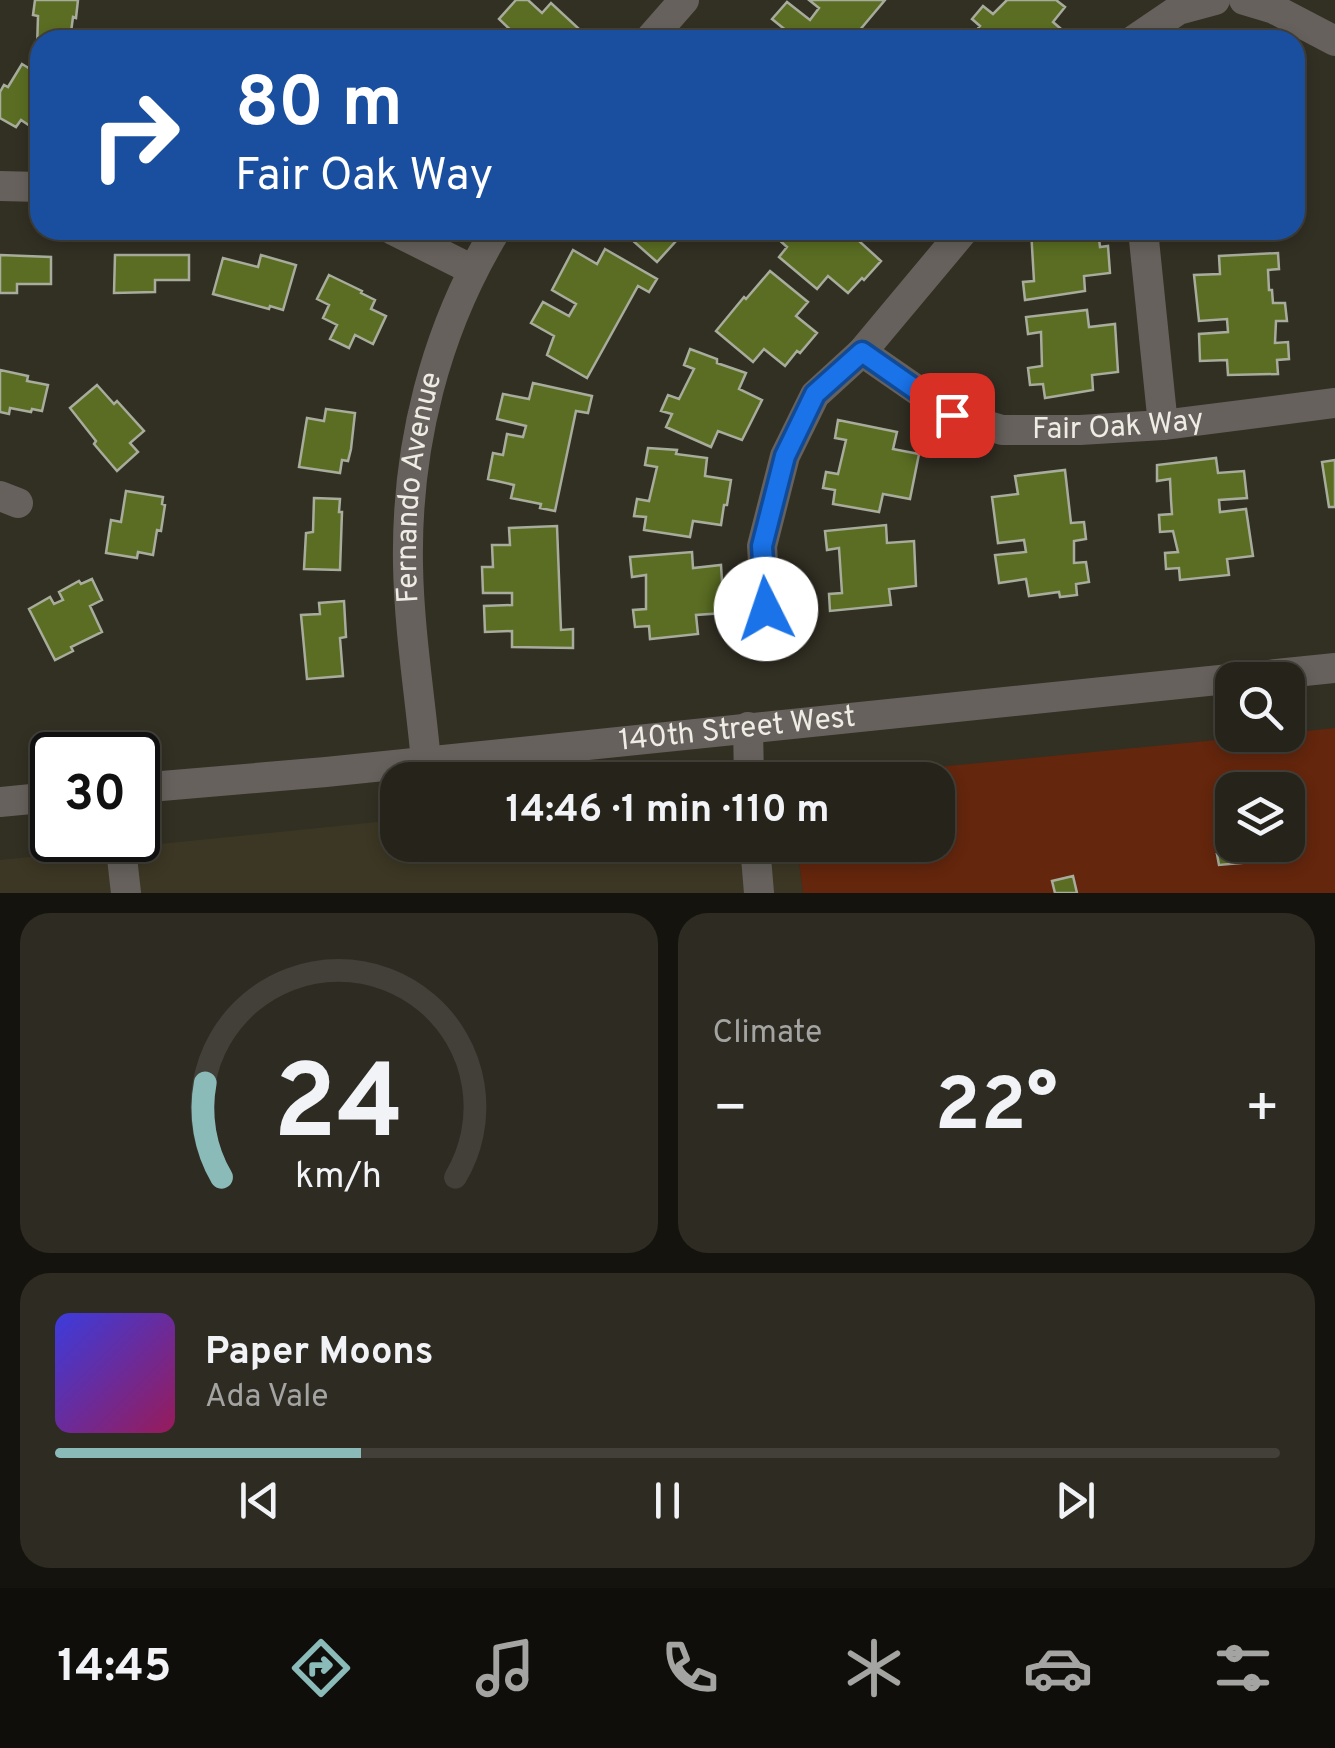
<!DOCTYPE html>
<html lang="en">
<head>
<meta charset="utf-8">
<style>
	:root { --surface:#26231a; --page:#2e2b23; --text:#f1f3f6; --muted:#a4a4a2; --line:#424039; --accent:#8bbbb9 }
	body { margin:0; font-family:Overpass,sans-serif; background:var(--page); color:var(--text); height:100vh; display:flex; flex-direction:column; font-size:38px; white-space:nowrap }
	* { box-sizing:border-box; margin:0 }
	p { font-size:32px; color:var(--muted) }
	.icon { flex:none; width:55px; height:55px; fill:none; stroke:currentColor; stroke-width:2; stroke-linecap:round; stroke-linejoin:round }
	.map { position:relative; height:893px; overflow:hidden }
	.drawer { display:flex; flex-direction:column; gap:20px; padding:20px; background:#15130e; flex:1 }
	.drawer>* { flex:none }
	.hud { position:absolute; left:30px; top:30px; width:1275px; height:210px; border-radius:30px; box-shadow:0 5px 15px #0003,0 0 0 2px var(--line); background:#1a4fa0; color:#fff; overflow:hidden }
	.controls { position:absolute; left:1215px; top:662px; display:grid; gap:20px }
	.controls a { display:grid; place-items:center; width:90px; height:90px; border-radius:20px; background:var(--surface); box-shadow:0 5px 15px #0003,0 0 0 2px var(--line); font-size:50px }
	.speed { position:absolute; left:30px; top:732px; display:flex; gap:20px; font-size:50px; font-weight:700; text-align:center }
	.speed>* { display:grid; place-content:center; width:130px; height:130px; border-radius:50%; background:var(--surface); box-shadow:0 5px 15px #0003,0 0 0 2px var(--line); line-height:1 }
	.speed .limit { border:5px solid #111; border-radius:15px; background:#fff; color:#111 }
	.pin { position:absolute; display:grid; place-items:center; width:85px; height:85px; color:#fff; margin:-42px; border-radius:20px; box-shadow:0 5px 15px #0006 }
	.me { position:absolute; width:110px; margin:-55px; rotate:356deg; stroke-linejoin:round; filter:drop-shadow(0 0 8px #0008) }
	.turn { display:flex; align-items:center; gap:35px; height:210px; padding:0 40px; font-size:45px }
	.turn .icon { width:130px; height:130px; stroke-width:2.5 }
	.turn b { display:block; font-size:70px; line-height:85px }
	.big { font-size:75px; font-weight:700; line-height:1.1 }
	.drawer .card { flex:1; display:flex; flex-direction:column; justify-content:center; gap:15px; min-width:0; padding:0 35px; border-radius:30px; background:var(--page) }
	.drawer .dial { align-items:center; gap:0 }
	.dial svg { height:260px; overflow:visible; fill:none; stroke:var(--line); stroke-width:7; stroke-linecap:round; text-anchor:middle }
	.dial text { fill:var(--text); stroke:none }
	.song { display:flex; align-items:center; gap:30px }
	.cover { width:120px; height:120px; border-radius:15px; background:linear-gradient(135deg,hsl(240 70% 55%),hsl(330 70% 35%)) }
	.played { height:10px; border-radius:5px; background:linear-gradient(90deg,var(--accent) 25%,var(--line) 25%) }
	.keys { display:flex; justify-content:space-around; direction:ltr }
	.heat { display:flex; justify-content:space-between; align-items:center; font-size:55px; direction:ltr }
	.drawer .tiles { flex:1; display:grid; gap:20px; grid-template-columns:1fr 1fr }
	.card:last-child { grid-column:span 2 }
	.trip { position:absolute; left:380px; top:762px; width:575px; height:100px; border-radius:30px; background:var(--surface); box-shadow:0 5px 15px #0003,0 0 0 2px var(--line); font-weight:700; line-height:100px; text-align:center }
	.menu { display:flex; height:160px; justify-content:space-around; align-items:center; background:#0f0e0a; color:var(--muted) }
	.menu .icon { width:70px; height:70px }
	.menu .selected { color:var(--accent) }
	.menu b { font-size:45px; color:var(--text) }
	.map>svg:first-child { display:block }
	.built { fill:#3c3724 }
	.green { fill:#64260d; fill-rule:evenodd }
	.building { fill:#5a6d22; stroke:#a7ac9d; stroke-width:2.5 }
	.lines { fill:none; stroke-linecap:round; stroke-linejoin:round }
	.minor { stroke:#66615c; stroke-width:30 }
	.route-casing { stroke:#114b97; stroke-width:25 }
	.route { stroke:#1a73e8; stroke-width:18 }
	.labels { text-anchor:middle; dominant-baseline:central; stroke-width:10; stroke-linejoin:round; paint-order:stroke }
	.street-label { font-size:30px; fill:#eeece4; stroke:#322f23 }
</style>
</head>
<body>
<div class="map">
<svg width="1335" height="893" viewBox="0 0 1335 893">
	<rect width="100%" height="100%" fill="#322f23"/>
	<path class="built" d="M397,820L398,845H797L803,893H0V860Z"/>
	<path class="green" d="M1335,728V893H803L797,845H938V780H804L1268,735H1288V733ZM1232,790H1288V845H1232Z"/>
	<path class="building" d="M35,0H78L76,18L73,17L71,32H75L74,40H40V50L37,49L38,16L33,15Z
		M516,0H528L542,13L551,3L578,28L567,40H521L499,19Z
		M809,0H885L859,31L868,38L866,40H790L793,36L772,19L787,2L810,20L819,8Z
		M1007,0H1056L1065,7L1053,22L1074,40H975L971,37L980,26L972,19L983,6L993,14Z
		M22,64L40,75V117L33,128L21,120L16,127L0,118V92L4,85L8,87Z
		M624,230H686L657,262L623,232Z
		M786,230H796L801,234L805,230H870L860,242L881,261L864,280L862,278L848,293L828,276L817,289L779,257L787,247L778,239Z
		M1031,230H1098L1100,247L1108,246L1110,273L1084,276L1085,291L1025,300L1023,282L1034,281Z
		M1212,230H1274V236L1212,238Z
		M605,249L657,279L649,292L638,286L587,378L547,355L554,336L531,323L543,302L569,316L576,304L552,290L573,250L597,264Z
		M1278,253L1279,269L1268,270L1269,290H1272L1273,303H1285L1287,321H1276L1275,343L1288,342L1289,359L1277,360L1278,374L1228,375L1227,360L1200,361L1199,334L1228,332L1227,319L1199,321L1194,275L1220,274L1219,256Z
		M0,255L51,257V284H17V293H0Z
		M115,255H189V280H155V292L114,293Z
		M261,255L296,265L283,310L270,306L269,309L213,294L223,258L258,267Z
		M770,271L808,302L796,316L817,333L800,353L797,351L785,366L764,349L753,362L716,331L744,297L746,299Z
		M329,275L362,291L361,293L375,300L371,309L386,316L373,344L355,335L349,348L330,339L337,325L323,318L329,305L317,299Z
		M1087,310L1089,327L1115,324L1118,372L1092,375L1093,390L1045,398L1043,384L1030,385L1028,368L1042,366L1041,332L1028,334L1026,317Z
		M690,349L717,359V363L746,373L739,389L762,400L742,440L718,431L711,447L666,427L672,414L661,411L668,395L679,399L694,369L684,365Z
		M0,370L28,376L27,381L48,385L42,411L32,409L31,412L10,408L9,414L0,412Z
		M533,383L592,396L588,413L576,411L555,511L540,508L541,504L511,498L514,485L488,479L493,453L503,455L507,434L523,437L526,426L497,419L503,394L529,399Z
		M97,385L114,404L117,401L144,431L130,443L138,452L117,471L94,444L96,441L70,408Z
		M326,409L355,413L351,449L348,461L342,460L340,473L299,467L307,418L324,421Z
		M838,420L897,432L893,449L919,454L910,499L883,494L879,512L833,504L835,490L823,488L826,472L838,474L846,440L835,438Z
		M648,448L677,450L676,454L707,458L705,476L731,480L727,505H724L721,525L693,521L690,537L644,530L646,517L634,516L637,499L649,501L657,467L645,465Z
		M1216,458L1218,473L1244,471L1247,498L1219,500L1220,512L1246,509L1253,556L1227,559L1229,575L1180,580L1179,568L1166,569L1165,553L1178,552L1173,531L1160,532L1159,515L1172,514L1171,500L1170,479L1157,481V465Z
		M1335,460V507H1329L1322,462Z
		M1065,470L1071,523L1084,522L1086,539L1074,541V563L1086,562L1089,582L1076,584L1077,595L1060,597L1059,592L1029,596L1026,579L999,583L995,555L1026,552L1024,540L998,543L992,497L1018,494L1015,476Z
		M126,491L163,497L162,504L165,505L161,531L157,530L153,555L138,552L137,558L106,553L111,520L121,522Z
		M314,498L340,499L339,512H342L340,570L304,569L306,533L313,532Z
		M886,525L887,543L914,541L916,586L889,589L891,605L830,611L829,594L842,593L839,548L827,550L825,531Z
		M557,526L561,630L573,629V648L512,647V631L485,632L484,606L512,605V593H483L482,567H493L492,545H510L509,528Z
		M692,552L693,568L721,565L724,613L696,615L698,634L650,639L649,626L635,627L633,610L646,609V575L632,577L630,557Z
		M92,579L102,600L90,606L102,632L71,647L73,651L55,660L29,609L50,597L54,604L63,600L59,592L79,581L81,584Z
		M344,601L346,637L340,638L343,676L307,679L301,615L320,614L319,603Z
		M1273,849L1274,860L1219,865L1217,854Z
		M1073,876L1077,893H1055L1052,881Z"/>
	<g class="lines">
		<g class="minor">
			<path d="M1244,0L1274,9L1335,41"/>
			<path d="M649,40L684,0"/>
			<path d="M1134,40L1178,10L1215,0"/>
			<path d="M0,186L40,187"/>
			<path d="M393,230L473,270"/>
			<path d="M1143,230L1163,425"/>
			<path id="s1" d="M862,352L953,415L1002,430H1080L1163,425L1335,403"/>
			<path d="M0,496L18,503"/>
			<path d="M768,641L762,546L785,456L815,395L862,352L964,230"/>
			<path d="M748,727L749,780"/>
			<path id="s2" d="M426,761C420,696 409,630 408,564C406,447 435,330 496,230"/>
			<path id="s3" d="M138,788L326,772L1335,668"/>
			<path d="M0,802L52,797"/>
			<path d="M120,840L126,893"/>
			<path d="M755,845L759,893"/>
		</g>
	</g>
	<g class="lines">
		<defs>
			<path id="route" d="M766,609L762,546L785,456L815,394L862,352L952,415"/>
		</defs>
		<use href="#route" class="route-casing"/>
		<use href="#route" class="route"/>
	</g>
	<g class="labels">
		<g class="street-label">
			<text stroke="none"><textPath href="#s1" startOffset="278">Fair Oak Way</textPath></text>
			<text stroke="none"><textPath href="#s2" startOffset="275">Fernando Avenue</textPath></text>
			<text stroke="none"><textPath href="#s3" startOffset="602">140th Street West</textPath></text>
		</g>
	</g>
</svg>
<div class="controls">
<a><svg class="icon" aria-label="search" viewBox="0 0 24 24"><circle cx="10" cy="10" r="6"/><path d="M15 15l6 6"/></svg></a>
<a><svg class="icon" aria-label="layers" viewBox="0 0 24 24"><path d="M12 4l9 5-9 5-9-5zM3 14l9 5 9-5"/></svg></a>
</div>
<div class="speed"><div class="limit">30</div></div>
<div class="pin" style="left:952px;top:415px;background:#d93025"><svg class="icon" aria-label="arrive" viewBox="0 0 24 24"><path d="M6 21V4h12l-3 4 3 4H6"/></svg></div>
<svg class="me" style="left:766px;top:609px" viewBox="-20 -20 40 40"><circle r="19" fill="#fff"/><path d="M0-13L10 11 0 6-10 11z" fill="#1a73e8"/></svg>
<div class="trip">14:46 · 1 min · 110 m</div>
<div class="hud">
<div class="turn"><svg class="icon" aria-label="right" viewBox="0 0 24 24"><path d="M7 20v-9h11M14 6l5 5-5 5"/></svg><div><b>80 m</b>Fair Oak Way</div></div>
</div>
</div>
<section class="drawer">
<div class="tiles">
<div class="card dial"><svg viewBox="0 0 100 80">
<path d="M14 69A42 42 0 1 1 86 69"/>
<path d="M14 69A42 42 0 0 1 9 40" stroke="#8bbbb9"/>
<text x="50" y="56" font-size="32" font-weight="700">24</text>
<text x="50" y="72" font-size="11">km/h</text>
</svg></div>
<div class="card"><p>Climate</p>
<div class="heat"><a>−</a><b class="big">22°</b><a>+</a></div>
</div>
<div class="card">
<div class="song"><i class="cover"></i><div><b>Paper Moons</b><p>Ada Vale</p></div></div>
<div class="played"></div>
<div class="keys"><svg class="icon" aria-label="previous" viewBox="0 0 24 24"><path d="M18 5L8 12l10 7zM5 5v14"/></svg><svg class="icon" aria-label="pause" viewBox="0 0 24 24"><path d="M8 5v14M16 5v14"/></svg><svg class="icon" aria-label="next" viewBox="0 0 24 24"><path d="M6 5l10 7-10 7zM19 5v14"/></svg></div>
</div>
</div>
</section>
<nav class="menu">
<b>14:45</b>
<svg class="icon selected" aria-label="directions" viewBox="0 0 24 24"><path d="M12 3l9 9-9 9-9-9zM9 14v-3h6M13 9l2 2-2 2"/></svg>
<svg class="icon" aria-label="music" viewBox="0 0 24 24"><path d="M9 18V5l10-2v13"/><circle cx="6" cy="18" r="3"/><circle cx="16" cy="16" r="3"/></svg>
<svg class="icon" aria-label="phone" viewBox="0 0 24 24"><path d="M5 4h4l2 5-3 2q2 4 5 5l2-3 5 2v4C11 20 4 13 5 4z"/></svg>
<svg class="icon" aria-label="climate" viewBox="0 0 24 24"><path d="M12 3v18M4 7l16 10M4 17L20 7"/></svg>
<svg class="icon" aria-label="car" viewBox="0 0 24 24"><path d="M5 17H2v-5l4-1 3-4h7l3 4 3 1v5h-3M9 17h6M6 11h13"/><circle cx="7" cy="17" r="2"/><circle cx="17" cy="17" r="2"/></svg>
<svg class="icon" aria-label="filters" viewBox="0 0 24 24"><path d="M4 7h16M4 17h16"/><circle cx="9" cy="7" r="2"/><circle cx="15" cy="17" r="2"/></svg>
</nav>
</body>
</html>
